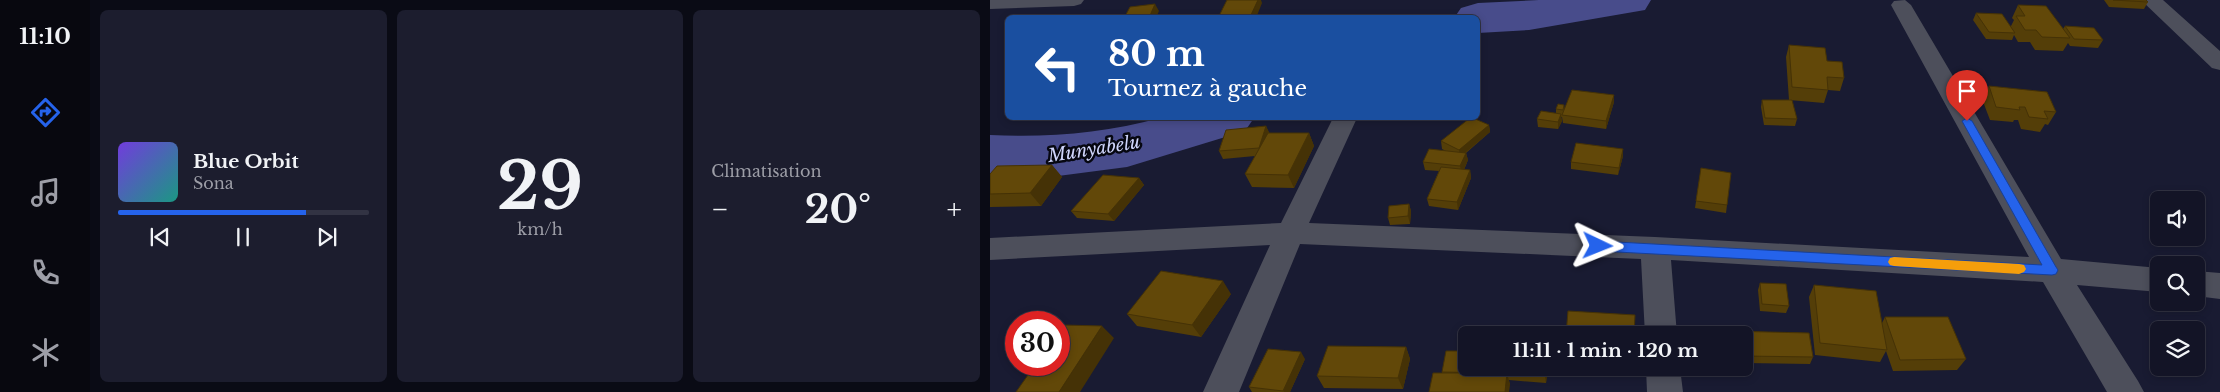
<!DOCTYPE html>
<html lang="fr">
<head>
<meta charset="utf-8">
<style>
	:root { --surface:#131426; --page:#1c1d2e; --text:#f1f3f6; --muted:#9d9ea7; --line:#323343; --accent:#2563eb }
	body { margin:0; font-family:"Libre Baskerville",serif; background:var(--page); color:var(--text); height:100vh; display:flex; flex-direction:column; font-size:19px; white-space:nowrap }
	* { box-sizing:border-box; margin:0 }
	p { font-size:16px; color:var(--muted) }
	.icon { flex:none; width:28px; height:28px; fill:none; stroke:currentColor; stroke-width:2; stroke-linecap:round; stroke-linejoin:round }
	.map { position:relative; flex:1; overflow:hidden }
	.details { display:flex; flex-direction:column; gap:10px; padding:10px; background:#0a0b15; width:900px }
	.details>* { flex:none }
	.hud { position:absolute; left:15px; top:15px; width:475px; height:105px; border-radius:8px; box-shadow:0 2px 8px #0003,0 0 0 1px var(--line); background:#1a4fa0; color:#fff; overflow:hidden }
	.tools { position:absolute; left:1160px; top:191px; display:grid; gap:10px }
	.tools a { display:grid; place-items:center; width:55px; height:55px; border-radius:8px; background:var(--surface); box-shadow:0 2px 8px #0003,0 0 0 1px var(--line); font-size:25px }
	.speed { position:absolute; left:15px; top:311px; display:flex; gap:10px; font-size:25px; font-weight:700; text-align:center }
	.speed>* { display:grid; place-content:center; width:65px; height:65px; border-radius:50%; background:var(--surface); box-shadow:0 2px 8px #0003,0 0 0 1px var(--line); line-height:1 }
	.speed .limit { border:8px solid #d22; background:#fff; color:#111 }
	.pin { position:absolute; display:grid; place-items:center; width:42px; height:42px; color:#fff; margin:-51px -21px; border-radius:50% 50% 50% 0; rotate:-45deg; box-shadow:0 0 5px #0007 }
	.pin .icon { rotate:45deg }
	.me { position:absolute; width:55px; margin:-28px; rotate:92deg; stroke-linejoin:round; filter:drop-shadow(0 0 4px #0008) }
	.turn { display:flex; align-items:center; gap:18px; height:105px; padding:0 20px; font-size:22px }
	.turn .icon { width:65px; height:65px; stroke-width:2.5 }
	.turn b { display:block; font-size:35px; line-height:42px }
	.big { font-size:38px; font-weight:800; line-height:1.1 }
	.details .card { flex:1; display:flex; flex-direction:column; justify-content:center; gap:8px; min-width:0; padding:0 18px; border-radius:8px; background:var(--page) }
	.details .dial { align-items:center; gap:0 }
	.dial b { font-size:65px; line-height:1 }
	.song { display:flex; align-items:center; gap:15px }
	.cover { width:60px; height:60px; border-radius:8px; background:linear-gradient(135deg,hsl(260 70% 55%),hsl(170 70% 35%)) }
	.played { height:5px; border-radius:2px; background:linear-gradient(90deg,var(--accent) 75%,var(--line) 75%) }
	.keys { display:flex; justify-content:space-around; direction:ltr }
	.heat { display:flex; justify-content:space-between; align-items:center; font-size:28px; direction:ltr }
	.details .tiles { flex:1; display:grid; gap:10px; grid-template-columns:repeat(3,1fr) }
	.trip { position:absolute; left:468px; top:326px; width:295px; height:50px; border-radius:8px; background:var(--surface); box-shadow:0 2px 8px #0003,0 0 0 1px var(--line); font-weight:800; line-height:50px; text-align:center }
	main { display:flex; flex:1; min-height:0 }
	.tabs { display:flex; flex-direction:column; width:90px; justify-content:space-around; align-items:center; background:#08080f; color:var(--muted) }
	.tabs .icon { width:35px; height:35px }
	.tabs .current { color:var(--accent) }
	.tabs b { font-size:22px; color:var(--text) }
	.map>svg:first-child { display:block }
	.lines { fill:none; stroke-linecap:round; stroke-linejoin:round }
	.river { fill:#484c8b; fill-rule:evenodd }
	.minor { fill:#4d4f5b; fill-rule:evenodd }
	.wall { fill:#543e08 }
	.shaded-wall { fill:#453206 }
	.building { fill:#624809; stroke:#453206 }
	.route { fill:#2563eb; stroke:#184099 }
	.slow { fill:#f59e0b }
	.labels { text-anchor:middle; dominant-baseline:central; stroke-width:5; stroke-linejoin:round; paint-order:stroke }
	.water-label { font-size:18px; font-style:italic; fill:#cfd5fb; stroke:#060711 }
</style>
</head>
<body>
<main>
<nav class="tabs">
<b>11:10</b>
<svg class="icon current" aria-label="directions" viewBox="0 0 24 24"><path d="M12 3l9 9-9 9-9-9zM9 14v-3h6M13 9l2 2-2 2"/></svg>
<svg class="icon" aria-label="music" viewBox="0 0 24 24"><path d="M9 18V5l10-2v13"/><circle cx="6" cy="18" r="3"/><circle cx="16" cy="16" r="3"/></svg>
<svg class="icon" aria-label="phone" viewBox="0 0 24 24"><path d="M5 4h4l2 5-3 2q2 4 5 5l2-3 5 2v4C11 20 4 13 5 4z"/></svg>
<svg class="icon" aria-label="climate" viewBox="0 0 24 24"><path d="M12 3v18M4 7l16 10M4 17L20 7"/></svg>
</nav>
<section class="details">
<div class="tiles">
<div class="card">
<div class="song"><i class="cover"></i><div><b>Blue Orbit</b><p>Sona</p></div></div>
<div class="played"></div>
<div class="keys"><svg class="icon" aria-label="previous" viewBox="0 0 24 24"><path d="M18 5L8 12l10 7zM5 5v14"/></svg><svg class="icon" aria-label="pause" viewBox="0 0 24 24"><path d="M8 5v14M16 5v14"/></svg><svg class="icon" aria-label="next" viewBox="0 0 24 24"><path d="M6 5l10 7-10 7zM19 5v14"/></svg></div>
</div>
<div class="card dial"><b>29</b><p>km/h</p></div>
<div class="card"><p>Climatisation</p>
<div class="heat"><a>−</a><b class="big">20°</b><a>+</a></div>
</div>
</div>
</section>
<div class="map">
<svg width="1230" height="392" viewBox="0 0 1230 392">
	<rect width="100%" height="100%" fill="#191b32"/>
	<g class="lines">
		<path class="river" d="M549,0H661L655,10L539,30L488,33V18H464L471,8L488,3Z
			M170,118H264L255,131L137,167L45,179L0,177V135C57,138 115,133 170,118Z"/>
		<path class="minor" d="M0,0H94L91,4L84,6L0,9Z
			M915,0L921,5L1071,259L1169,268V292L1087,285L1148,381L1154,392H1117L1053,282L681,260L687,335H655L651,259L310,244L249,392H213L280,245L0,260V238L291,223L343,118H367L319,223L665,237L1039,257L901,5L904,1Z
			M1151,0H1173L1230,51V70L1222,68Z
			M1206,271L1230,273V299L1206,296Z
			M656,368H690L693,392H657Z"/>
	</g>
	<path class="wall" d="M1114,0H1156L1158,2L1154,9L1119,7Z
		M1028,5L1073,29L1075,26L1113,40L1108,48L1080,46L1078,43L1073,51L1045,50L1040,42H1028L1024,35L1022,40L996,39L983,20L986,13L1021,26L1024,20L1022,18Z
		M799,45L837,61L854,78L850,91L838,90L834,103L799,100L796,57Z
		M999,86L1066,112L1058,125L1055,124L1050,132L1031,129L1028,120H1024L1023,122L1000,120L992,99Z
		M772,100L807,119L805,126L774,125L771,107Z
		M624,102L616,129L573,123L572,117H571L572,121L568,129L548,127L547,119L566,113V109L574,105L575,110Z
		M499,125L500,132L476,153L478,160L474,170H480L481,178L468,210L439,206L437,199L449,171L435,170L433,162L456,151L452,149L451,141Z
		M276,126L279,133H319L324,146L304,188L262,187L255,174L265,156L233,159L229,151Z
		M633,156L628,175L581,169V162Z
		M62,165L72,177L51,206L0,207V174Z
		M711,168L737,205L736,213L705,208Z
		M149,178L154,185L124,221L87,218L81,211Z
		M419,204L421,211L420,224L400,225L398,218Z
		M770,283L799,306L796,313L770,311L768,290Z
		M824,285L892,323L895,317L976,359L967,370L903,371L896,351L890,362L825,355L819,297Z
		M241,294L211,337L147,326L137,314Z
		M736,331L819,333L823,357L820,364L754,363V335H735Z
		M416,347L420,359L413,389L334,388L327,376Z
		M315,359L300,392H262L259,387Z
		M476,368H558L556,383L519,380L520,385L452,373V372Z"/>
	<path class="shaded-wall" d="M268,0H271L272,3L266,18H260V17Z
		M165,4L169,11L166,18H159Z
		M624,95V102L616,129V121Z
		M571,114L572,121L568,129V122Z
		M499,125L500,132L470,157L469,150Z
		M276,126L280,134L273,155L269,148Z
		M319,133L324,146L304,188L298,175Z
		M633,149V156L628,175L629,168Z
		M476,153L478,160L472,174L470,166Z
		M62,165L72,177L51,206L40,193Z
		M480,170L481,178L468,210L467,202Z
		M149,178L154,185L124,221L118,214Z
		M419,204L421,211L420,224L418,216Z
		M233,281L241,294L211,337L202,325Z
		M112,326L124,338L90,392H69Z
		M416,347L420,359L413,389L408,378Z
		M311,352L315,359L300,392H294L293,391Z
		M514,368H516L514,380L513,373Z
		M556,368H558L556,383L555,376Z
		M517,373L520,385L519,392H515Z"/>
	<path class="building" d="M237,0H268L260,17L228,18Z
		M1123,0H1156L1158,2Z
		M165,4L159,18H134L140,7Z
		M1028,5L1056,6L1080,38L1052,37L1046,30H1035L1026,16H1035Z
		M986,13L1012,14L1025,33L999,32Z
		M109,15L108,18H89Z
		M1075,26L1104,28L1113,40L1084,39Z
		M799,45L835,48L837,61L852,62L854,78L837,77L838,90L802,87Z
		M999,86L1057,92L1066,112L1054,111L1058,119L1039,117L1035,107H1029L1030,110L1006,107Z
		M582,90L624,95L616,121L572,115Z
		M772,100H802L807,119L775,118Z
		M568,104L574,105L573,110L566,109Z
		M551,111L571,114L568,122L547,119Z
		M480,118H483L499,125L469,150L451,141Z
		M276,126L269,148L229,151L236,130Z
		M278,133H319L298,175L255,174Z
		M586,143L633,149L629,168L581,162Z
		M439,149L476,153L470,166L433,162Z
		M62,165L40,193L0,194V174L7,166Z
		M451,167L480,170L467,202L437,199Z
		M711,168L741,173L737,205L706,201Z
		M113,175L149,178L118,214L81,211Z
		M419,204L418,216L398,218L399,206Z
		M171,271L233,281L202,325L137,314Z
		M770,283L796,284L799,306L772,304Z
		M824,285L886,291L897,350L830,343Z
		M578,311L645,315L644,335H576Z
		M895,317H958L976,359L910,360Z
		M73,325L112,326L69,392H26L45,365H69V330Z
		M736,331L819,333L823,357L754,356V335H736Z
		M338,346L416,347L408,378L327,376Z
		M278,349L311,352L293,391L259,387Z
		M456,351H476V368H514L513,373L452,372Z
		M516,368H556L555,376L515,373Z
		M443,373H517L515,392H439Z"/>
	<path class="route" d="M977,118L982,121L1066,267L1068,270L1066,274L1062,275L608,251L602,246L608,241L1052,265L972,121Z"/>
	<path class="slow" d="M904,257L1029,264L1034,265L1036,269L1034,272L1029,274L904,266L900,265L898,262L900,258Z"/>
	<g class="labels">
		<g class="water-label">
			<text transform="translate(104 149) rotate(-9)">Munyabelu</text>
		</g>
	</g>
</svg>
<div class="tools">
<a><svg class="icon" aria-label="sound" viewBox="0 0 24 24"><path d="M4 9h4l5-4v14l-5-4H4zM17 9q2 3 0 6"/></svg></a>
<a><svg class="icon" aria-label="search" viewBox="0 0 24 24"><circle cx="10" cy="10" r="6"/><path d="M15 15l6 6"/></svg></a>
<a><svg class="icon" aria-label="layers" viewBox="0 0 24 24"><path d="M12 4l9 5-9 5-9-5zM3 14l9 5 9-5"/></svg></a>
</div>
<div class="speed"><div class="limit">30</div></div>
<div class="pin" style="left:977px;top:121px;background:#d93025"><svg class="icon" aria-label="arrive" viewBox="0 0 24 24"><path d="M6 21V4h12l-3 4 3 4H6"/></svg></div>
<svg class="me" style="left:608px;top:246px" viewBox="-20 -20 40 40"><path d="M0-17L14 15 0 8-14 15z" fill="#2563eb" stroke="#fff" stroke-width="4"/></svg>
<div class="trip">11:11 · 1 min · 120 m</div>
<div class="hud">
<div class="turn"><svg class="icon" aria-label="left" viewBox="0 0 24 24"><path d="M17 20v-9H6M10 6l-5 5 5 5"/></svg><div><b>80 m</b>Tournez à gauche</div></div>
</div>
</div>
</main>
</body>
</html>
